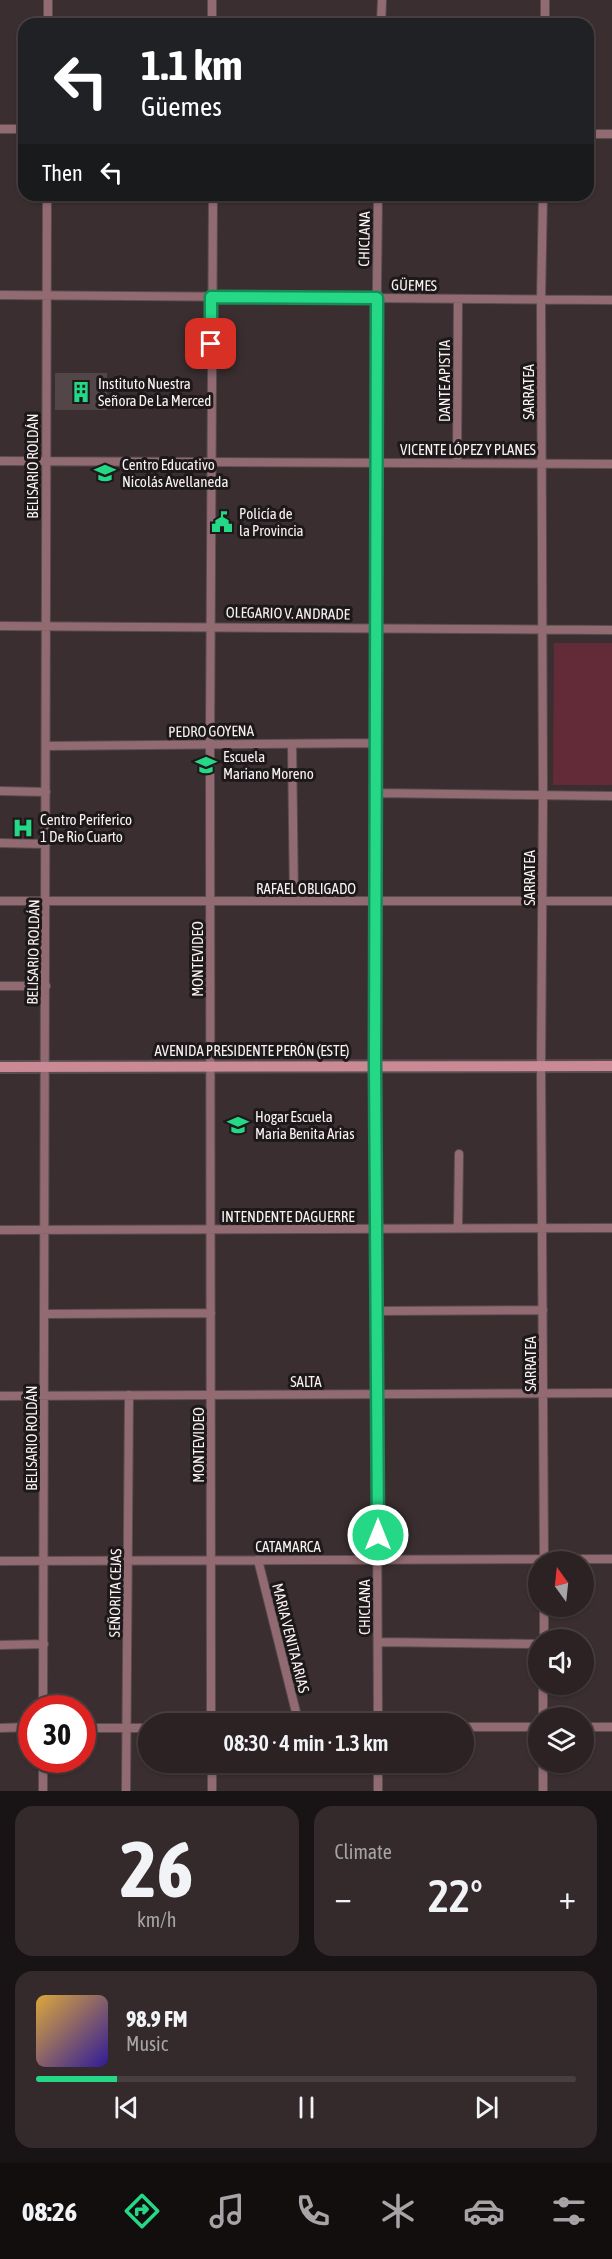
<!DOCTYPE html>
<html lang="en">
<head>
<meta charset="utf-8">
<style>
	:root { --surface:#2c2224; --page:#342a2c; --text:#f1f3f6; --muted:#a6a4a6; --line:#483f41; --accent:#24d886 }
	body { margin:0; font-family:"Asap Condensed",sans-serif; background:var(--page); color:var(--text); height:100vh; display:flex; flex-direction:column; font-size:22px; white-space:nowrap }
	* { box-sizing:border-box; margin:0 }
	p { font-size:20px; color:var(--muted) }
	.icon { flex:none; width:33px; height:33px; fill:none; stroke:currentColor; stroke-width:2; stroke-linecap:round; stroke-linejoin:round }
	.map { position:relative; height:1791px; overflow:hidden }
	.details { display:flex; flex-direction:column; gap:15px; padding:15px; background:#181314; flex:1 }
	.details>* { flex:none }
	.guide { position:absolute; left:18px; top:18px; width:576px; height:183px; border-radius:18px; box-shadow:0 2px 4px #0004,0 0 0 2px var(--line); background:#202124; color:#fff; overflow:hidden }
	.needle { width:39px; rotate:345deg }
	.tools { position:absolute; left:528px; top:1551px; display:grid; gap:12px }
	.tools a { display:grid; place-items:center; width:66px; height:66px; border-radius:50%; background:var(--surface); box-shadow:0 2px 4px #0004,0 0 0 2px var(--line); font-size:30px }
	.speed { position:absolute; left:18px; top:1695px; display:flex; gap:12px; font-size:30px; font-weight:700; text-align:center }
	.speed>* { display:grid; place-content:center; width:78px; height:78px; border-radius:50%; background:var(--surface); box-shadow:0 2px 4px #0004,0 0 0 2px var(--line); line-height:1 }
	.speed .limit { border:9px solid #d22; background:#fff; color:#111 }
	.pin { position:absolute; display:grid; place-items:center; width:51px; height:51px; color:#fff; margin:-26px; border-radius:12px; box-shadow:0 3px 9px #0006 }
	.me { position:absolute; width:66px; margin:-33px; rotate:0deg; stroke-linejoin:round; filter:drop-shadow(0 0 4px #0008) }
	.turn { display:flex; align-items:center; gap:21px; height:126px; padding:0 24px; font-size:27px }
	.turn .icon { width:78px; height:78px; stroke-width:2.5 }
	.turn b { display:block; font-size:42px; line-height:51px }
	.then { display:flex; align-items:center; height:57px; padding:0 24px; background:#0003; gap:12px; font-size:22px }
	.big { font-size:45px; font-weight:600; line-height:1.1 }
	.details .tile { flex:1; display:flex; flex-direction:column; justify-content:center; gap:9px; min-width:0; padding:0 21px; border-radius:18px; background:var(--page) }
	.details .dial { align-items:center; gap:0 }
	.dial b { font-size:78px; line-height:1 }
	.song { display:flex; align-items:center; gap:18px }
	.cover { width:72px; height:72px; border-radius:9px; background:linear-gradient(135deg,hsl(40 70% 55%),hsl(250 70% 35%)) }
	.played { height:6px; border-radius:3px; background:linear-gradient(90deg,var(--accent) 15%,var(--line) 15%) }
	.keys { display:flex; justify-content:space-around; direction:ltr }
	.heat { display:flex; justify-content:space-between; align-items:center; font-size:33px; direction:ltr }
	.details .tiles { flex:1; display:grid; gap:15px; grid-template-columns:1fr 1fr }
	.tile:last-child { grid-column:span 2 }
	.trip { position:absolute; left:138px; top:1713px; width:336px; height:60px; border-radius:30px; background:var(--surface); box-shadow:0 2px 4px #0004,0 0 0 2px var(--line); font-weight:600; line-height:60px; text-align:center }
	.tab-bar { display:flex; height:96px; justify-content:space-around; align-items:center; background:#120e0e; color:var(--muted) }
	.tab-bar .icon { width:42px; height:42px }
	.tab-bar .current { color:var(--accent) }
	.tab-bar b { font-size:27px; color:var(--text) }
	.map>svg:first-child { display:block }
	.green { fill:#632a38 }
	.building { fill:#534648 }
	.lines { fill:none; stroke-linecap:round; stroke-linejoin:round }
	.minor-casing { stroke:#594d4f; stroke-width:10 }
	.secondary-casing { stroke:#594d4f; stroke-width:14 }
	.minor { stroke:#926b72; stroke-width:8 }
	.secondary { stroke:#c98a96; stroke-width:10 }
	.route-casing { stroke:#178c57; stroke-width:15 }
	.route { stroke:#24d886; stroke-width:10 }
	.labels { text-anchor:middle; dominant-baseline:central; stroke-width:6; stroke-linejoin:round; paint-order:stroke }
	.street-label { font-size:15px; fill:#f9f1f2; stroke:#1d1819 }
	.poi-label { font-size:15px; fill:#f9f1f2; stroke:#1d1819; text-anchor:start }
</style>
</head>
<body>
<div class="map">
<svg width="612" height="1791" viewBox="0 0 612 1791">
	<rect width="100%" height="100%" fill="#3a2e30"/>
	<path class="green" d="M554,643H612V785H553Z"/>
	<path class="building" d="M55,373H107V410H55Z"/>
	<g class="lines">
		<defs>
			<path id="minor" d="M212,0V24
				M48,24V0
				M381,24L382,0
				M545,24V0
				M0,129H24
				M588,134H612
				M543,195L541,300L543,796L541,1067L544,1562
				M0,295L612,300
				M0,461L612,464
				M457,463L458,299
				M0,626L612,630
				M292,744L294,901
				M46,746L375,743
				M0,791L46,792
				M375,793L612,796
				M0,843L46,844
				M0,901H612
				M0,986H46
				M458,1228L459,1154
				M0,1230L612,1228
				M376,1311L543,1310
				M45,1314L211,1313
				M0,1396L612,1393
				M258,1560L299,1724
				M0,1561L612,1559
				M544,1640V1606
				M378,1642L538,1644
				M0,1645L44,1644
				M43,1708L47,195
				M543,1718V1684
				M211,1724L210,744L213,195
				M378,1724L375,1065V462L378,195
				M464,1727H538
				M584,1727H612
				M0,1728L32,1727
				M82,1728H148
				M43,1760V1791
				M212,1762V1791
				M378,1762V1791
				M126,1791L129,1395
				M543,1791V1762"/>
			<path id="secondary" d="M0,1067L612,1066"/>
		</defs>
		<use href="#minor" class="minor-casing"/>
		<use href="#secondary" class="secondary-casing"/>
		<use href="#minor" class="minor"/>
		<use href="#secondary" class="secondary"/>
	</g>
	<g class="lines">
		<defs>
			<path id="route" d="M211,344V297L377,298L375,1065L378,1535"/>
		</defs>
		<use href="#route" class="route-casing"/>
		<use href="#route" class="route"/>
	</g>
	<defs>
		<symbol id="building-bare" viewBox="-9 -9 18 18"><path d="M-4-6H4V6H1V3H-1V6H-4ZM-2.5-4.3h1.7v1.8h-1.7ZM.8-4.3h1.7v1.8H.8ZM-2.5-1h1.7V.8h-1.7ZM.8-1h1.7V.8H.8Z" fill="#24d886" stroke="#1d1819" stroke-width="2.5" paint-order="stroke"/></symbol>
		<symbol id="school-bare" viewBox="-9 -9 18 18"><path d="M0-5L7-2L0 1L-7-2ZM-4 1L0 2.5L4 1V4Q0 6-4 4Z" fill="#24d886" stroke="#1d1819" stroke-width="2.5" paint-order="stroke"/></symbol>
		<symbol id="civic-bare" viewBox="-9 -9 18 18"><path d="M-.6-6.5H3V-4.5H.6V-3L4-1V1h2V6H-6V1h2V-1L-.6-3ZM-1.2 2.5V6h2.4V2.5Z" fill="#24d886" stroke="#1d1819" stroke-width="2.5" paint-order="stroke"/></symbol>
		<symbol id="hospital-bare" viewBox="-9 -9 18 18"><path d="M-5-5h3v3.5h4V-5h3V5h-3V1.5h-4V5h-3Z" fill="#24d886" stroke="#1d1819" stroke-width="2.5" paint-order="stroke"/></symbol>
	</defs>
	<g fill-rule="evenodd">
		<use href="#building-bare" x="66" y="377" width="30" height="30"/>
		<use href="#school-bare" x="90" y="458" width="30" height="30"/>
		<use href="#civic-bare" x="207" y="507" width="30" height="30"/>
		<use href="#school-bare" x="191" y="750" width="30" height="30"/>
		<use href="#hospital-bare" x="8" y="813" width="30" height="30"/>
		<use href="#school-bare" x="223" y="1110" width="30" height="30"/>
	</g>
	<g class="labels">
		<g class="street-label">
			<text transform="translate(364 239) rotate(-89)">CHICLANA</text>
			<text transform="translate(414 285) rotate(1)">GÜEMES</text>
			<text transform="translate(444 381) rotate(-90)">DANTE APISTIA</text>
			<text transform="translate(528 392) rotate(-90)">SARRATEA</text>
			<text x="468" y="449">VICENTE LÓPEZ Y PLANES</text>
			<text transform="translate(32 466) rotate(-90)">BELISARIO ROLDÁN</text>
			<text transform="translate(288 613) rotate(1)">OLEGARIO V. ANDRADE</text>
			<text transform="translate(211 731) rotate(-1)">PEDRO GOYENA</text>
			<text transform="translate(529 878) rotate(-90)">SARRATEA</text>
			<text x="306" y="888">RAFAEL OBLIGADO</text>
			<text transform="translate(33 952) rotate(-89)">BELISARIO ROLDÁN</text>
			<text transform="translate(197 959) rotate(-90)">MONTEVIDEO</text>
			<text x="252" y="1050">AVENIDA PRESIDENTE PERÓN (ESTE)</text>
			<text x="288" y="1216">INTENDENTE DAGUERRE</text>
			<text transform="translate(530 1364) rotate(-90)">SARRATEA</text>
			<text x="306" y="1381">SALTA</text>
			<text transform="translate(31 1438) rotate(-90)">BELISARIO ROLDÁN</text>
			<text transform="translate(198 1445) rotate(-90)">MONTEVIDEO</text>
			<text x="288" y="1546">CATAMARCA</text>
			<text transform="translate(115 1593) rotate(-89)">SEÑORITA CEJAS</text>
			<text transform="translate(364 1607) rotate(-90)">CHICLANA</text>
			<text transform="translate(291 1638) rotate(76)">MARIA VENITA ARIAS</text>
		</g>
		<g class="poi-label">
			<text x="98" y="383">Instituto Nuestra<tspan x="98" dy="17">Señora De La Merced</tspan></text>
			<text x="122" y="464">Centro Educativo<tspan x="122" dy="17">Nicolás Avellaneda</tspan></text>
			<text x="239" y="513">Policía de<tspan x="239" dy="17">la Provincia</tspan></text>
			<text x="223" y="756">Escuela<tspan x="223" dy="17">Mariano Moreno</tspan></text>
			<text x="40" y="819">Centro Periferico<tspan x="40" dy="17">1 De Rio Cuarto</tspan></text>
			<text x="255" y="1116">Hogar Escuela<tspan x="255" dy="17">Maria Benita Arias</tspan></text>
		</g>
	</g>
</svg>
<div class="tools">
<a><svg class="needle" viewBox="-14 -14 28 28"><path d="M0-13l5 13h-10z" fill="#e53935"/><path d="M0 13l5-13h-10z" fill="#a6a4a6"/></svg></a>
<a><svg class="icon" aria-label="sound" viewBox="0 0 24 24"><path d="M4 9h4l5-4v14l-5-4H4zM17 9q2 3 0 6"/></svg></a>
<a><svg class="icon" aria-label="layers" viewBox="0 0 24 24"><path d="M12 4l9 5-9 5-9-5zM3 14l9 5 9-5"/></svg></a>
</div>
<div class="speed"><div class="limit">30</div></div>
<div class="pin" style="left:211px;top:344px;background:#d93025"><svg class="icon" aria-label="arrive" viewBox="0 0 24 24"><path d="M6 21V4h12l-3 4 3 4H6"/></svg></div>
<svg class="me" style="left:378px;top:1535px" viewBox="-20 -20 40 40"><circle r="17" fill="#24d886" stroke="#fff" stroke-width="3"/><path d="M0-11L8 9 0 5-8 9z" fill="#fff"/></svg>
<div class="trip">08:30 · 4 min · 1.3 km</div>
<div class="guide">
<div class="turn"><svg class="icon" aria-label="left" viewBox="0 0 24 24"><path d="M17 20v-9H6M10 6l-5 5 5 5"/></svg><div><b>1.1 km</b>Güemes</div></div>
<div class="then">Then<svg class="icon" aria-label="left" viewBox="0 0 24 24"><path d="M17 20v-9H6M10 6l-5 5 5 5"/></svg></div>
</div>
</div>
<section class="details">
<div class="tiles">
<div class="tile dial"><b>26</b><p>km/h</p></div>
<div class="tile"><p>Climate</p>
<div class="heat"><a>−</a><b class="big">22°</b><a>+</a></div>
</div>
<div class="tile">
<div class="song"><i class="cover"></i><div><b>98.9 FM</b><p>Music</p></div></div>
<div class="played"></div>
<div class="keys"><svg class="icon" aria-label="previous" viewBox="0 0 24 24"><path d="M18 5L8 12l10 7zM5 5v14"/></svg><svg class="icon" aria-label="pause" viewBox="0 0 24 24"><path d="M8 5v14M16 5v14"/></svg><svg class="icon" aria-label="next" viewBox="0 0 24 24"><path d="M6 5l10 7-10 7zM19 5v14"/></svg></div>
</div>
</div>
</section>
<nav class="tab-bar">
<b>08:26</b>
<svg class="icon current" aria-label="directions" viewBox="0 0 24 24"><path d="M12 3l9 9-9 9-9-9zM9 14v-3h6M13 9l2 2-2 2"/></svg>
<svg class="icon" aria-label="music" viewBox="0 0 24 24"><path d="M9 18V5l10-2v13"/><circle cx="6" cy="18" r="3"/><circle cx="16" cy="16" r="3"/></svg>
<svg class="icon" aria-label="phone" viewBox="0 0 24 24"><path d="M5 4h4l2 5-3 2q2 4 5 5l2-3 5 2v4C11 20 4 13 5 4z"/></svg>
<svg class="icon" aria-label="climate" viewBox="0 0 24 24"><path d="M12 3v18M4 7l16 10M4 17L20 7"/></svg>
<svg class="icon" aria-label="car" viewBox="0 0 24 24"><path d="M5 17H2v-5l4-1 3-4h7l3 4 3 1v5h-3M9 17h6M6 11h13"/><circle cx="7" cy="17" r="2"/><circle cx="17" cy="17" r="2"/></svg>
<svg class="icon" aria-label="filters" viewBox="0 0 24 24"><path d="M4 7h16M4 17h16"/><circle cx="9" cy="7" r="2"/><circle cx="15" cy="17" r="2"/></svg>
</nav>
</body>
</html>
